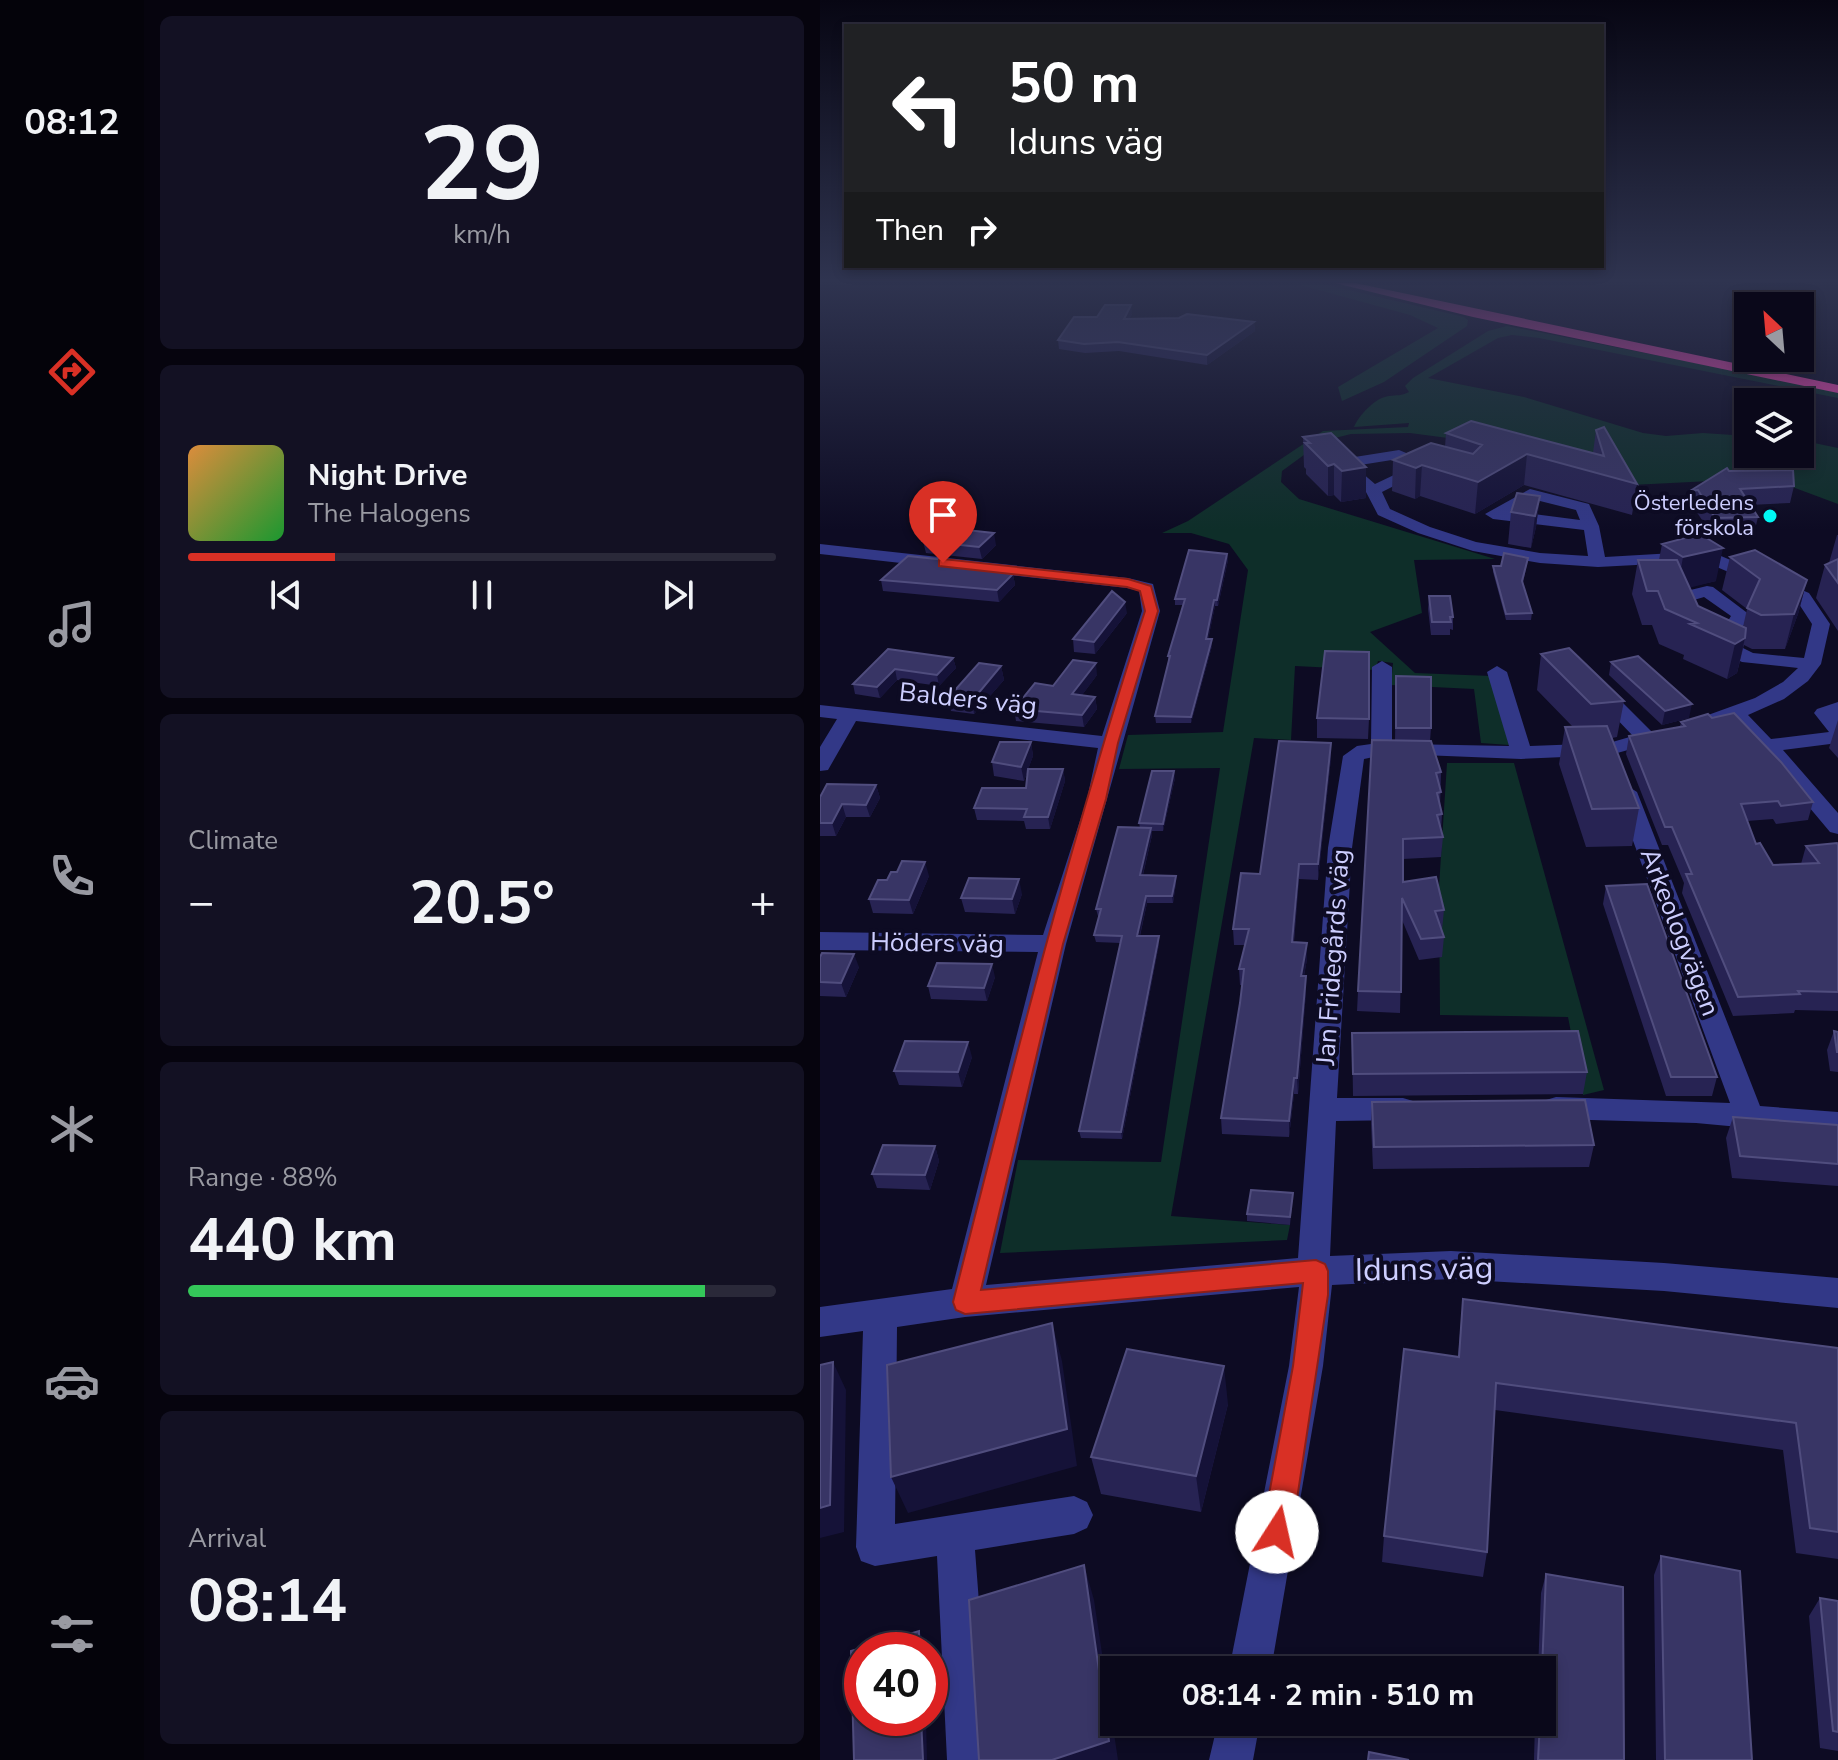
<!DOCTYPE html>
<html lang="en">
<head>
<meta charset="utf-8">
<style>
	:root { --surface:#0a081a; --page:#131123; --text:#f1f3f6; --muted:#999aa2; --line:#2a2939; --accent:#d93025 }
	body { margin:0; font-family:"Nunito Sans",sans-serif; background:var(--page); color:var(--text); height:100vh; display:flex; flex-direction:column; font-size:30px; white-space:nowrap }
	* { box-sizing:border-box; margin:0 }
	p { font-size:26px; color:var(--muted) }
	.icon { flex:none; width:44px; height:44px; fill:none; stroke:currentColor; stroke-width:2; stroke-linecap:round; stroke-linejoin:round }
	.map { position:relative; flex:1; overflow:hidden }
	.details { display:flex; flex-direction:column; gap:16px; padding:16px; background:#06040e; width:676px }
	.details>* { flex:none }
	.guide { position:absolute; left:24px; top:24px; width:760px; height:244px; border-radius:0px; box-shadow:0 4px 12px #0003,0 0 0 2px var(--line); background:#202124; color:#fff; overflow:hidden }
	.needle { width:52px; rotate:334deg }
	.buttons { position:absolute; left:914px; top:292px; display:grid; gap:16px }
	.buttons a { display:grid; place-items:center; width:80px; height:80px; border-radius:0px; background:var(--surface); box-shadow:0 4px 12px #0003,0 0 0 2px var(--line); font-size:40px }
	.speed { position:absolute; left:24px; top:1632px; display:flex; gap:16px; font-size:40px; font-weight:700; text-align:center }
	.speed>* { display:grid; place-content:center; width:104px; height:104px; border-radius:50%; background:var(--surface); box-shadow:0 4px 12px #0003,0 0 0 2px var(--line); line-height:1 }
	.speed .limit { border:12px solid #d22; background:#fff; color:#111 }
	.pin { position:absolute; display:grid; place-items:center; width:68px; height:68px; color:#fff; margin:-82px -34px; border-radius:50% 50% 50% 0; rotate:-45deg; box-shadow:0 0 8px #0007 }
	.pin .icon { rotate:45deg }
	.me { position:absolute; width:88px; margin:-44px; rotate:10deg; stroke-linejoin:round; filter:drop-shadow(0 0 6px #0008) }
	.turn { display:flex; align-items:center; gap:28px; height:168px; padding:0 32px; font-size:36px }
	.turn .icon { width:104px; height:104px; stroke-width:2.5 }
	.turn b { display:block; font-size:56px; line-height:68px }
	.then { display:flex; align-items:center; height:76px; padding:0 32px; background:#0003; gap:16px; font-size:30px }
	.big { font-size:60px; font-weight:700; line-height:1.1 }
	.details .tile { flex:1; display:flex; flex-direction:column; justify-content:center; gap:12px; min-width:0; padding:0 28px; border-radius:12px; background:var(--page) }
	.details .dial { align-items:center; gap:0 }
	.dial b { font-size:104px; line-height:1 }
	.song { display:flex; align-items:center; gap:24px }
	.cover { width:96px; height:96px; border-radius:12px; background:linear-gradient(135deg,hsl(30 70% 55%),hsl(130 70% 35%)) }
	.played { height:8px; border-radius:4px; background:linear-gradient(90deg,var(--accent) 25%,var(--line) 25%) }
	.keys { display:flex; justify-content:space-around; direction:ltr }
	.heat { display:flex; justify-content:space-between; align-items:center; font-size:44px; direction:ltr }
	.charge { height:12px; border-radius:6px; background:linear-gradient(90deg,#34c759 88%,var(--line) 0) }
	.trip { position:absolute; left:280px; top:1656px; width:456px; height:80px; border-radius:0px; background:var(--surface); box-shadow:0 4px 12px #0003,0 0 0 2px var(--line); font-weight:700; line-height:80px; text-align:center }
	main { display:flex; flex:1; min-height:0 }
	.tab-bar { display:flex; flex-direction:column; width:144px; justify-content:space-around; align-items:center; background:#04030a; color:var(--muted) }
	.tab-bar .icon { width:56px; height:56px }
	.tab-bar .selected { color:var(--accent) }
	.tab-bar b { font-size:36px; color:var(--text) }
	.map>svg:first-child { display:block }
	.green { fill:#0e2e29 }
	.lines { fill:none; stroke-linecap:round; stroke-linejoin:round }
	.minor { fill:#323887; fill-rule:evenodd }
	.highway { fill:#ff48b5; fill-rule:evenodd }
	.wall { fill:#272353 }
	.shaded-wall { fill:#151238 }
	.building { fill:#383565; stroke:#504d7e; stroke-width:2 }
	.route { fill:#d93025; stroke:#8d1f18; stroke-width:2 }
	.poi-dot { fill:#00f8f4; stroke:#0d0b23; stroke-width:3 }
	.labels { text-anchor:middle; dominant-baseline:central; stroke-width:8; stroke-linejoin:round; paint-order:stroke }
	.far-poi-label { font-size:22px; fill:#cdceff; stroke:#0d0b23; text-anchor:end }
	.street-label { font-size:26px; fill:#cdceff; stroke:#0d0b23 }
	.near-street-label { font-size:32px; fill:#cdceff; stroke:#0d0b23 }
</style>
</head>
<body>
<main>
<nav class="tab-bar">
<b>08:12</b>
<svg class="icon selected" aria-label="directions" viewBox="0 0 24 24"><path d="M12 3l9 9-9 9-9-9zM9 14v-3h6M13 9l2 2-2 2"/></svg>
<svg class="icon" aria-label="music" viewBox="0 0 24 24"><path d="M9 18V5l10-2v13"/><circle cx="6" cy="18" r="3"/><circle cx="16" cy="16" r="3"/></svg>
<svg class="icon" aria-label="phone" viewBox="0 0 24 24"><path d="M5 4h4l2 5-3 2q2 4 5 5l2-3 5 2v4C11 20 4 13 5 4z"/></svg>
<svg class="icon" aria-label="climate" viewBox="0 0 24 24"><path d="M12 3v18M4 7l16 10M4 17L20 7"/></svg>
<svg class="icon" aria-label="car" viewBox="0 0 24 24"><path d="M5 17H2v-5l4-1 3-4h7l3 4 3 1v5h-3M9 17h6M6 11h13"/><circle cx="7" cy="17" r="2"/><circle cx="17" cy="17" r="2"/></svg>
<svg class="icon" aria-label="filters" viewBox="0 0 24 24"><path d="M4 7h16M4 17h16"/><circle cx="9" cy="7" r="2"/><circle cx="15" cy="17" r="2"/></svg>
</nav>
<section class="details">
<div class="tile dial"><b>29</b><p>km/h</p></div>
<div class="tile">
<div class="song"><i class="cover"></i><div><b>Night Drive</b><p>The Halogens</p></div></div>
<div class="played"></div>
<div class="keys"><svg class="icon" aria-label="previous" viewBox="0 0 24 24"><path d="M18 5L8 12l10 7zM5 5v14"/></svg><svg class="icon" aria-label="pause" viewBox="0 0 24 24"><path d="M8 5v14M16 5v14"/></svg><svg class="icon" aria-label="next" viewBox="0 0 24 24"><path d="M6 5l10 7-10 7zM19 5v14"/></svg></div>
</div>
<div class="tile"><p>Climate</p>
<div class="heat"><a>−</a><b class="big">20.5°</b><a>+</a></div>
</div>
<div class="tile"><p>Range · 88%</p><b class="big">440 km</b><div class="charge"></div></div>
<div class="tile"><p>Arrival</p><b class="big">08:14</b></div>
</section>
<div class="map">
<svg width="1018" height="1760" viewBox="0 0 1018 1760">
	<rect width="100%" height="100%" fill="#0d0b23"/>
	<path class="green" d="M473,283H499L644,317L648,320L647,326L564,382L522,401L518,387L618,328L590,315Z
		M687,326L1018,391V398L719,338L692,335L678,338L608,378L704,397L823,433L846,436L883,433L928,436V454H980V440L1018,448V504L967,485L931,479L811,485L643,440L590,433L531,434L503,441L462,471L461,482L479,499L675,559L594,560L602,613L550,632L595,673L671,676L689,745L661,743L654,689L571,685L573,663L558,661L555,670L475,666L471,740L434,738L351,1216L470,1225L467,1240L180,1253L198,1160L341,1162L400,768L299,769L308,735L403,732L428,570L409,544L371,533H342L368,521L503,431L588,427L589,423L534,427C539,415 556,397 569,396C577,395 581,396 589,392L585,386L593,378L668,331Z
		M627,763H694L784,1090L763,1095L748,1017L620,1015L619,887Z"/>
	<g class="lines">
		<path class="minor" d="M579,450L615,465L562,492L570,509L610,527L656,542L720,553L768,556L764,530L673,519L665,514L710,489L769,504L779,526L785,557L854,553L901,556L989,593L1010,624L1001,664L988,681L964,699L928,715L951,739L1009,732L994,713L997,709L1018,702V743L963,750L1018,813V834L1010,832L963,776L911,721L884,729L874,723L877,719L935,698L963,682L978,668L922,662L872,638L855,597L858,593L887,586L893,587L930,615L913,643L933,653L984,658L992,624L977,601L892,565L854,563L778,567L720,563L653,551L598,533L558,515L546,492L515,463L522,459ZM578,459L595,465L555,484L534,466ZM712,499L756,510L760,520L690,511ZM884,597L911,616L899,636L887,631L874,600Z
			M0,544L308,578L333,584L340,611L246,944L166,1285L478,1258L508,848L523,756L537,746L551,744L552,667L562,661L572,667V750L568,754L544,759L532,848L517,1098H583L593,1101L598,1109L593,1117L583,1120L516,1121L510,1256L631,1251L844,1263L1018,1278V1308L844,1291L631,1279L512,1285L503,1366L451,1670H409L469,1366L479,1287L145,1317L77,1327L75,1524L254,1496L267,1502L273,1515L267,1528L254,1534L155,1550L171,1760H127L117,1556L55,1566L41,1561L36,1547L43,1331L0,1337V1307L132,1289L218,952L0,950V932L223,935L267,799L278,748L36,721L8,770L0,771V747L17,719L0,717V705L282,736L322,611L319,591L307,588L0,554Z
			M677,666L687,672L710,746L789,743L813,736L768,689L778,683L785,685L831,731L844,732L847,736L844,740L790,755L701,759L577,754L573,750L577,746L584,744L689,746L667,672Z
			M806,785L817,792L940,1106L1018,1112V1136L876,1123L736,1119L726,1116L721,1108L726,1100L736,1097L910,1103L795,792Z
			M398,1722H440L433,1760H389Z"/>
		<path class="highway" d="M515,283H535L1018,385V393L653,317Z"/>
	</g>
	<path class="wall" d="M312,314L309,319L434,322L435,331L387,365L299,351L265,353L239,349L238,340L277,317Z
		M776,430L817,484L812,515L704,485L655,514L600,496L595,499L572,491L573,460L625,447L626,433L773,453Z
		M511,433L546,498L521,502L514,495L508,496L486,474V469L484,467L483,437Z
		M909,471L974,486L970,503L930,505L938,517L934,534L892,535L874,508H867L870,491Z
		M720,496L716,527L711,548L688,544L691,512Z
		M880,534L896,581L869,587L878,606L923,627L927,609L902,590L910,557L987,580L978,614L965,649H932L924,645L917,673L907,679L863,659L864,655L839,644L832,625H822L812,594L818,560H839L842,544Z
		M1017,535H1018V631L996,598L1005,565L1009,563Z
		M103,541L176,545L162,559L106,553Z
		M407,554L408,560L398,606H395L388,639H392V646L371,723H336L335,716L348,663V656L363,605H355V599Z
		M707,564L703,583L712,613L711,620H686L673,572V566Z
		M146,568L193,574L195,585L179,602L63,591L61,580Z
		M609,596L633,617V630L630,629V635H611L608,609Z
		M307,613L275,654L254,652L253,639Z
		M68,649L133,658L136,668L119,686L77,680L60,698L35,694L33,684Z
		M721,654L804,701L797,737L792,738L819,808L812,846L766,847L739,764L745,727L752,726L717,690Z
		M791,662L869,718L842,725L789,675Z
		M181,666L184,680L154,714L131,711L128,698Z
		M277,675L262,695L275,697L277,709L264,727L196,721L194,709L233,686Z
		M576,676L611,728L610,741L621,772L620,808L622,814L621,830L623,837L621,857L583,859V882L624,910L622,930L624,937L622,957L599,960L582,920L580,1013L537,1011L538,991L575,740Z
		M497,718L549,719L548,739L497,738Z
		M1018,720V758L1009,748Z
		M861,722L993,802L988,820L956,824L953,819L927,821L936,844L953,865L981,864L986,846L1018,845V1011L975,1010L974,1013L913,1016L862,893L864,883L848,845H842L806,754L809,736L860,727Z
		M211,742L213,756L208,769H243L245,781L230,829H206L204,821L157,820L154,808L206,788L208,770L204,781L174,776L172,762Z
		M511,758L498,880L479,879L474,942L487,959L484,976H486V992L478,1094H474L469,1137L402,1134L401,1118L420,1003L422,985H420L419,969L425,945H414L413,929L440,874Z
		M355,778L343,831H332V835L323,875L356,883L353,903H327L320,936L339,944L302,1139L261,1138L259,1131L300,943L276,942L274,935L279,916H278L276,909L320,828L319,823Z
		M56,785L60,798L50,817H26L16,836H0V797Z
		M109,876L93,914L53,913L49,899L67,880Z
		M786,886L897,1077L892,1096H846L783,904Z
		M202,894L195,914L145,912L141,898Z
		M0,957L39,967L26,997L0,996Z
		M175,977L167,1001L111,999L108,986Z
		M1014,1031L1018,1032V1072L1010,1071L1007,1050Z
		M532,1033L767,1072L763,1094L533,1096Z
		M152,1057L142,1087L79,1085L74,1071Z
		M552,1102L774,1145L769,1167L553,1169L551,1124Z
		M913,1117L1018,1125V1186L912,1178L906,1138Z
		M115,1146L119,1161L110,1190L57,1188L52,1174Z
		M473,1193L470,1225L427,1221V1214Z
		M643,1299L1018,1348V1559L976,1553L963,1450L675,1410L667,1552L663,1577L562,1562L564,1536L638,1356Z
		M408,1404L381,1512L281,1494L271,1457Z
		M841,1556L932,1760H836L834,1575Z
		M726,1574L804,1760H714L715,1722H722V1670H718L721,1593Z
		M1000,1598L1018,1601V1751L1000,1748L989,1616Z"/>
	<path class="shaded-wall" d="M311,305L312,314L304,328V319Z
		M434,322L435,331L387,365V355Z
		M707,454L704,485L655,514L658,482Z
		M514,464V495L508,496V466Z
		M602,465L600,496L595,499L596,468Z
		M546,467V498L521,502L522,471Z
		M720,496L716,527L711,548L715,516Z
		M174,533L176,545L162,559L159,547Z
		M903,548L896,581L857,591L863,557Z
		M407,554L408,560L398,606L397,600Z
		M193,574L195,585L179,602L177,590Z
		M987,580L978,614L965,649L974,614Z
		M394,600L395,606L387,646L386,639Z
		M305,602L307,613L275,654L274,642Z
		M925,638L917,673L907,679L915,644Z
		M392,639V646L371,723V717Z
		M133,658L136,668L119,686L117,675Z
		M276,663L277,675L254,706L252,694Z
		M181,666L184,680L154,714L152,701Z
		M75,669L77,680L60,698L57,687Z
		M275,697L277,709L264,727L262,715Z
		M872,704L869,718L842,725L845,711Z
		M211,742L213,756L204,781L201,767Z
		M511,743V758L498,880V864Z
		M243,769L245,781L230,829L228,817Z
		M354,771L355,778L343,831V824Z
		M56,785L60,798L50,817L46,805Z
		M22,804L26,817L16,836L12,823Z
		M331,828L332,835L321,882L320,875Z
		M105,862L109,876L93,914L89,900Z
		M479,864V879L472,957V942Z
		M356,876V883L353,903L352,896Z
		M199,879L202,894L195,914L192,899Z
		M326,896L327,903L318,943L317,936Z
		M339,936V944L302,1139L301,1132Z
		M487,943V959L481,992V976Z
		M34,954L39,967L26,997L21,983Z
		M172,964L175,977L167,1001L164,988Z
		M486,976V992L478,1094L477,1078Z
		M148,1042L152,1057L142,1087L138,1072Z
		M474,1078V1094L469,1137V1121Z
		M115,1146L119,1161L110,1190L105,1175Z
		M232,1323L242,1361L257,1466L88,1513L71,1477Z
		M13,1362L26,1390L24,1532L0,1538V1508Z
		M404,1366L408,1404L381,1512L376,1476Z
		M264,1565L274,1600L298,1760H232Z
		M99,1631L103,1639V1650H99Z
		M101,1718H106L107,1760H103Z"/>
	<path class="building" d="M285,305H311L304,319L359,318L367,314L434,322L387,355L298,342L264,344L238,340L254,317H277Z
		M651,421L784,456L776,430L784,427L817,484L707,454L658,482L602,465L596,468L573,460L611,443L653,454L662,445L626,433Z
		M511,433L546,467L522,471L514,464L508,466L485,443H490L483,437Z
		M907,468L909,471L973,470L974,486L920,489L938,517L895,518L878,490L870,491Z
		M697,493L720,496L715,516L691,512Z
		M119,527L174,533L159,547L103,541Z
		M880,534L903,548L863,557L842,544Z
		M369,550L407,554L397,600H394L386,639H392L371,717L335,716L350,656H348L365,599H355Z
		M935,550L987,580L974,614L941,615L927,608L940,579L910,557Z
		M684,553L708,558L702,581L712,613L686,614L673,566H681Z
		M88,556L145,562L140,567L193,574L177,590L61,580Z
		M1018,559V583L1005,565Z
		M818,560H857L878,606L926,628L925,638L915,644L870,624L877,623L845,609L838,591H827Z
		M292,591L305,602L274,642L253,639Z
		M609,596H630L633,617H630L631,622H612Z
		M749,648L804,701L771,704L721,654Z
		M68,649L133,658L117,675L75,669L57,687L33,684Z
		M505,651L549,652V719L497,718Z
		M818,656L872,704L845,711L791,662Z
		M253,660L276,663L252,694L275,697L262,715L194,709L215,683L233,686Z
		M159,663L181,666L152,701L128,698Z
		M576,676L611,677V728H576Z
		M914,713L961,762L993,802L961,806L958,801L921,804L936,844L940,843L953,865L999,863L986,846L1017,843L1018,845V992L978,991L980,994L918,997L866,874H872L852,827H845L809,736L865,726L861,722L888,714L892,718Z
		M787,726L819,808L772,809L745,727Z
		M552,740L611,741L621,772L616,773L621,792L617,793L622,814L617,815L623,837L583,839V882L616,877L624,910L615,911L624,937L601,939L582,898L581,992L538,991Z
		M459,741L511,743L498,864H479L472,942L487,943L481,976H486L477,1078H474L469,1121L401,1118L420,1003L424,969H419L429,929H413L421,873L440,874Z
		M180,742H211L201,767L172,762Z
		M208,769H243L228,817H204L207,809L154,808L162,788H206Z
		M332,771H354L343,824L319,823Z
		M7,784L56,785L46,805L22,804L12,823H0V797Z
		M298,827L331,828L320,875L356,876L352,896H326L317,936H339L301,1132L259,1131L302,936L274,935L281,909H276Z
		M82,861L105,862L89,900L49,899L58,880H67L71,872H77Z
		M149,878L199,879L192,899L141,898Z
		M827,884L897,1077H851L786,886Z
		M2,953L34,954L21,983L0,982V957Z
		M117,963L172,964L164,988L108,986Z
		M758,1031L767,1072L533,1074L532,1033Z
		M1014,1031L1018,1032V1052H1017Z
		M85,1041L148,1042L138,1072L74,1071Z
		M765,1100L774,1145L554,1147L552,1102Z
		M913,1117L1018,1125V1164L920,1156Z
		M63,1145L115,1146L105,1175L52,1174Z
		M431,1190L473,1193L470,1217L427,1214Z
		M643,1299L1018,1348V1532L990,1528L976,1423L676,1383L667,1552L564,1536L584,1349L639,1357Z
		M232,1323L247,1429L71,1477L67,1365Z
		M307,1349L404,1366L376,1476L271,1457Z
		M13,1362L10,1505L0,1508V1365Z
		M841,1556L920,1571L932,1760H845Z
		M264,1565L289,1741L232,1760H159L149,1600Z
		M726,1574L803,1587L804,1760H718L720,1722H722V1670Z
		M1000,1598L1018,1601V1732L1013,1731Z
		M99,1631V1650H42V1718H101L103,1760H34L31,1651Z
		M549,1752L589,1760H548Z"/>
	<linearGradient id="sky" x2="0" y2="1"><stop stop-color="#070613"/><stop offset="0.53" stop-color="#2f3450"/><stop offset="1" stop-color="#2f3450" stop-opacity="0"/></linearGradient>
	<rect width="1018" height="530" fill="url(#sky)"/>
	<path class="route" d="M123,559L308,579L331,586L338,611L298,743L286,799L243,944L161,1290L496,1260L505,1264L508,1271V1295L472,1532L467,1542L457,1547L447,1542L442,1532L473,1366L483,1283L145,1314L136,1310L133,1302C192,1070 251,838 325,611L320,591L307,587L119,566V560Z"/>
	<circle class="poi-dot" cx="950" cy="516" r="8"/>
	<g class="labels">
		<g class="far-poi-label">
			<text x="934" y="503">Österledens<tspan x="934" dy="25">förskola</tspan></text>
		</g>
		<g class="street-label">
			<text transform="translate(148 699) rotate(6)">Balders väg</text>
			<text transform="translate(860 932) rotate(69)">Arkeologvägen</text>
			<text transform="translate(117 943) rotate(1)">Höders väg</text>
			<text transform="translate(513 957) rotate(-86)">Jan Fridegårds väg</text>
		</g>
		<g class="near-street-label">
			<text transform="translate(604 1269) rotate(-1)">Iduns väg</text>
		</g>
	</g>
</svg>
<div class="buttons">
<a><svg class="needle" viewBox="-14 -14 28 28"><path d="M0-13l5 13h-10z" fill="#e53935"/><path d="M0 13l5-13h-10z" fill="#999aa2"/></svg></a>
<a><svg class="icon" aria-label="layers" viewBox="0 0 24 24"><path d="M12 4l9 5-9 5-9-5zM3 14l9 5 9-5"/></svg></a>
</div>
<div class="speed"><div class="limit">40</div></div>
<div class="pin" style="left:123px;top:563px;background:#d93025"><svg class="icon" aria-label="arrive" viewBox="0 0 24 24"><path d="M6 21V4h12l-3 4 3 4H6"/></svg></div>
<svg class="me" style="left:457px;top:1532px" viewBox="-20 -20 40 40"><circle r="19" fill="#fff"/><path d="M0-13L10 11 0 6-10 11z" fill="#d93025"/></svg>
<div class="trip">08:14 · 2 min · 510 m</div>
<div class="guide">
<div class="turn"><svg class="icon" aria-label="left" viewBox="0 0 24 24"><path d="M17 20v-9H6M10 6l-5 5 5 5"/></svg><div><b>50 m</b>Iduns väg</div></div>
<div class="then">Then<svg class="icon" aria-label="right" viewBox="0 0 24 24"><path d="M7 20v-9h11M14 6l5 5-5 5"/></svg></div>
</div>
</div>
</main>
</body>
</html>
